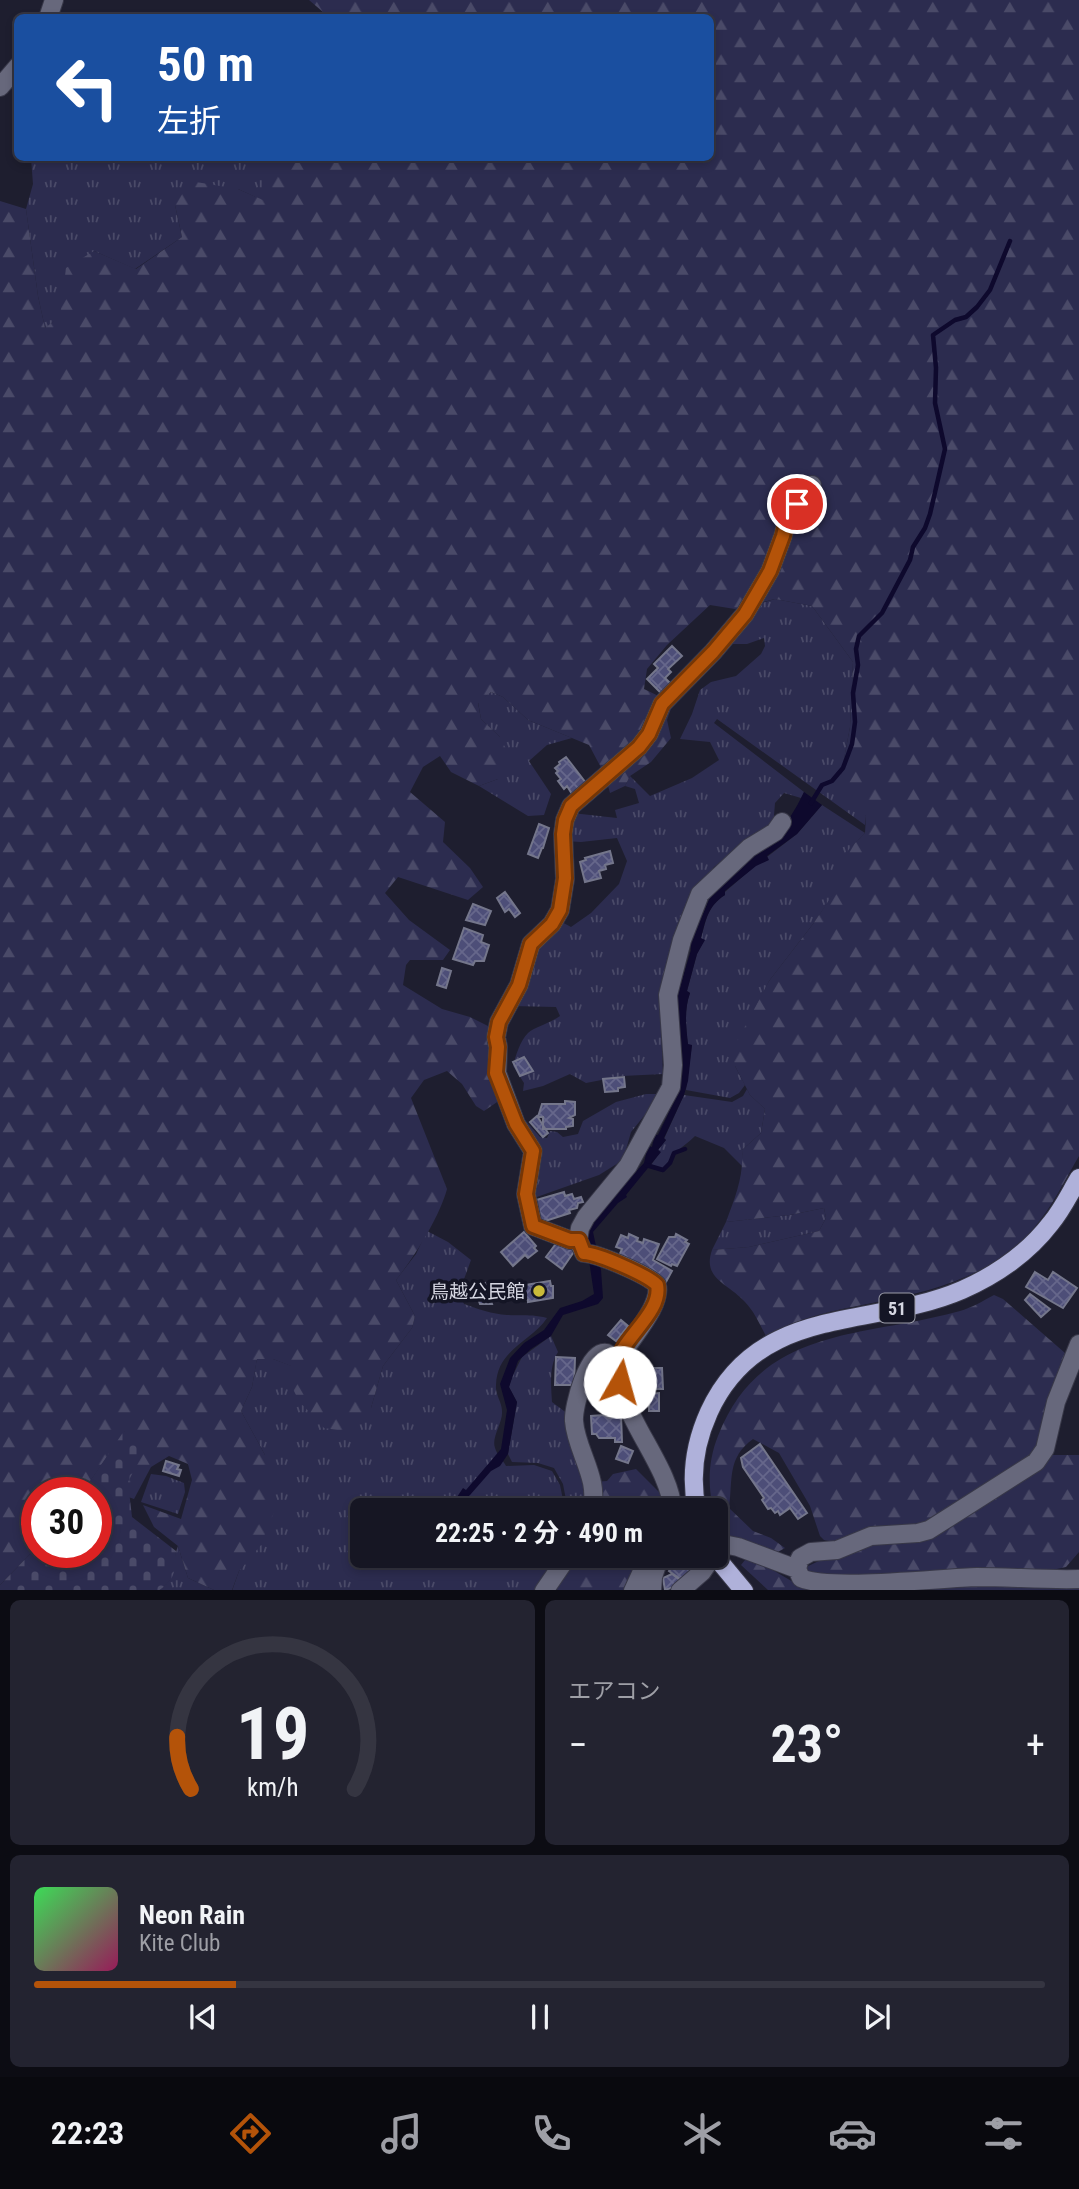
<!DOCTYPE html>
<html lang="ja">
<head>
<meta charset="utf-8">
<style>
	:root { --surface:#161623; --page:#232330; --text:#f1f3f6; --muted:#9e9fa6; --line:#353541; --accent:#b45309 }
	body { margin:0; font-family:"Roboto Condensed","Noto Sans JP",sans-serif; background:var(--page); color:var(--text); height:100vh; display:flex; flex-direction:column; font-size:26px; white-space:nowrap }
	* { box-sizing:border-box; margin:0 }
	p { font-size:23px; color:var(--muted) }
	.icon { flex:none; width:38px; height:38px; fill:none; stroke:currentColor; stroke-width:2; stroke-linecap:round; stroke-linejoin:round }
	.map { position:relative; height:1590px; overflow:hidden }
	.side { display:flex; flex-direction:column; gap:10px; padding:10px; background:#0c0c13; flex:1 }
	.side>* { flex:none }
	.banner { position:absolute; left:14px; top:14px; width:700px; height:147px; border-radius:10px; box-shadow:0 4px 10px #0003,0 0 0 2px var(--line); background:#1a4fa0; color:#fff; overflow:hidden }
	.speed { position:absolute; left:21px; top:1477px; display:flex; gap:14px; font-size:35px; font-weight:700; text-align:center }
	.speed>* { display:grid; place-content:center; width:91px; height:91px; border-radius:50%; background:var(--surface); box-shadow:0 4px 10px #0003,0 0 0 2px var(--line); line-height:1 }
	.speed .limit { border:10px solid #d22; background:#fff; color:#111 }
	.pin { position:absolute; display:grid; place-items:center; width:60px; height:60px; color:#fff; margin:-30px; border:4px solid #fff; border-radius:50%; box-shadow:0 2px 7px #0007 }
	.me { position:absolute; width:77px; margin:-38px; rotate:7deg; stroke-linejoin:round; filter:drop-shadow(0 0 5px #0008) }
	.turn { display:flex; align-items:center; gap:24px; height:147px; padding:0 28px; font-size:32px }
	.turn .icon { width:91px; height:91px; stroke-width:2.5 }
	.turn b { display:block; font-size:49px; line-height:60px }
	.big { font-size:52px; font-weight:700; line-height:1.1 }
	.side .tile { flex:1; display:flex; flex-direction:column; justify-content:center; gap:10px; min-width:0; padding:0 24px; border-radius:10px; background:var(--page) }
	.side .dial { align-items:center; gap:0 }
	.dial svg { height:182px; overflow:visible; fill:none; stroke:var(--line); stroke-width:7; stroke-linecap:round; text-anchor:middle }
	.dial text { fill:var(--text); stroke:none }
	.song { display:flex; align-items:center; gap:21px }
	.cover { width:84px; height:84px; border-radius:10px; background:linear-gradient(135deg,hsl(130 70% 55%),hsl(330 70% 35%)) }
	.played { height:7px; border-radius:4px; background:linear-gradient(90deg,var(--accent) 20%,var(--line) 20%) }
	.keys { display:flex; justify-content:space-around; direction:ltr }
	.heat { display:flex; justify-content:space-between; align-items:center; font-size:38px; direction:ltr }
	.side .tiles { flex:1; display:grid; gap:10px; grid-template-columns:1fr 1fr }
	.tile:last-child { grid-column:span 2 }
	.trip { position:absolute; left:350px; top:1498px; width:378px; height:70px; border-radius:10px; background:var(--surface); box-shadow:0 4px 10px #0003,0 0 0 2px var(--line); font-weight:700; line-height:70px; text-align:center }
	.tab-bar { display:flex; height:112px; justify-content:space-around; align-items:center; background:#09090e; color:var(--muted) }
	.tab-bar .icon { width:49px; height:49px }
	.tab-bar .selected { color:var(--accent) }
	.tab-bar b { font-size:32px; color:var(--text) }
	.map>svg:first-child { display:block }
	.grass { fill:url(#grass-tufts) }
	.forest { fill:url(#forest-firs) }
	.cemetery { fill:url(#cemetery-stones) }
	.water { fill:#0e092d }
	.lines { fill:none; stroke-linecap:round; stroke-linejoin:round }
	.stream { stroke:#0e092d; stroke-width:4.5 }
	.building { fill:url(#building-cross-hatch); stroke:#74768b; stroke-width:2 }
	.minor-casing { stroke:#383848; stroke-width:20 }
	.major-casing { stroke:#383848; stroke-width:20 }
	.minor { stroke:#67687c; stroke-width:18 }
	.major { stroke:#afb1da; stroke-width:18 }
	.route-casing { stroke:#753606; stroke-width:18 }
	.route { stroke:#b45309; stroke-width:12 }
	.poi-dot { fill:#c9ba3a; stroke:#141525; stroke-width:2.5 }
	.labels { text-anchor:middle; dominant-baseline:central; stroke-width:7; stroke-linejoin:round; paint-order:stroke }
	.shield { fill:#141525; stroke:#9c9da9; stroke-width:2 }
	.shield-label { font-size:18px; font-weight:bold; fill:#d6d7e2 }
	.poi-label { font-size:19px; fill:#d6d7e2; stroke:#141525; text-anchor:end }
</style>
</head>
<body>
<div class="map">
<svg width="1079" height="1591" viewBox="0 0 1079 1591">
	<defs>
		<pattern id="grass-tufts" width="24" height="20" patternUnits="userSpaceOnUse" patternTransform="scale(1.75)"><rect width="24" height="20" fill="#2c2c4f"/><path d="M3 7l-1-3M5 7V3M7 7l1-3M15 17l-1-3M17 17v-4M19 17l1-3" fill="none" stroke="#4a4a68"/></pattern>
		<pattern id="forest-firs" width="22" height="20" patternUnits="userSpaceOnUse" patternTransform="scale(1.75)"><rect width="22" height="20" fill="#2c2c4f"/><path d="M5 1l3.5 6h-7zM16 11l3.5 6h-7z" fill="#4a4a68"/></pattern>
		<pattern id="cemetery-stones" width="16" height="16" patternUnits="userSpaceOnUse" patternTransform="scale(1.75)"><rect width="16" height="16" fill="#2c2c4f"/><path d="M2 7V4a2 2 0 0 1 4 0v3zM10 15v-3a2 2 0 0 1 4 0v3z" fill="#4a4a68"/></pattern>
		<pattern id="building-cross-hatch" width="8" height="8" patternUnits="userSpaceOnUse" patternTransform="scale(1.75)"><rect width="8" height="8" fill="#4d4e78"/><path d="M0 0l8 8M0 8l8-8" fill="none" stroke="#66678b"/></pattern>
	</defs>
	<rect width="100%" height="100%" fill="#1e1e2f"/>
	<path class="grass" d="M31,158H274L264,201L238,189L175,205L182,237L135,269L94,251L60,317L45,328L38,296L26,209L33,184Z
		M775,599L812,606L853,662L850,727L841,775L866,816L865,825L717,719L714,723L804,792L801,798L784,793L775,803L774,815L777,821L714,867L697,892L664,992L661,1030L663,1074L622,1076L586,1083L570,1074L543,1086L523,1091L524,1083L513,1066C516,1055 520,1041 528,1033C533,1028 552,1022 560,1016L556,1007L512,1006L531,953L558,920L571,927L591,913L619,884L627,861L617,838L581,842L566,841L572,813L617,818L615,810L639,803L635,789L625,786L630,776L650,796L692,778L719,760L710,742L680,739L692,714L700,690L711,682L736,676L761,654L765,646L764,638L747,644H724L755,605Z
		M491,692L503,697L528,720L572,738L547,745L529,761L551,794L544,815L528,816L479,786L498,779L500,737L481,719L478,702Z
		M822,805L865,833C852,848 841,851 847,875L813,924L769,981L753,1014L735,1066L745,1085L739,1093L730,1098L686,1090L692,1045H688C686,1027 684,1010 690,993L687,991L697,954L704,940L701,939C706,919 708,906 725,895V892L756,865L768,860L767,857L797,834Z
		M747,1089L750,1095L765,1109L761,1133L742,1150L744,1168L724,1148L695,1136C689,1142 683,1146 676,1152C670,1156 668,1165 661,1170L651,1165L660,1152L658,1150L666,1140L664,1139L684,1095L732,1102L743,1096Z
		M646,1094H658L648,1111L631,1132L623,1160L599,1175L531,1199L523,1118L540,1137L547,1138L550,1131L557,1132L563,1137L578,1134L583,1121L616,1102Z
		M824,1208L826,1218L819,1231L749,1247L712,1250L726,1222L790,1215Z
		M427,1231L448,1242L471,1260L463,1282L456,1288L464,1304C478,1309 492,1314 507,1315C522,1316 531,1314 547,1318C531,1342 497,1349 496,1385C495,1395 502,1402 502,1411C503,1423 491,1437 495,1448C497,1455 503,1460 506,1466L534,1465L552,1471L560,1485L565,1510H362V1556H561L536,1590L232,1591L239,1571L249,1558L265,1455L241,1411L252,1387L257,1358L273,1359L292,1366L291,1385L371,1408L383,1366L412,1328L415,1316L396,1280L416,1254Z
		M551,1336L558,1352C549,1365 551,1386 552,1402L568,1414L588,1487L587,1510H568L563,1484L554,1468L538,1463L512,1462L508,1454L517,1402L509,1387L512,1377L522,1357Z
		M151,1474L166,1476L184,1483L185,1492L178,1514L141,1502Z
		M178,1546L188,1578L214,1590L158,1591C180,1576 170,1567 178,1546Z"/>
	<path class="forest" d="M309,0H1079V1156C1065,1180 1052,1207 1034,1228C992,1277 932,1291 872,1303C835,1310 800,1317 766,1336C760,1325 754,1311 745,1302C728,1283 702,1279 712,1250L749,1247L819,1231L826,1218L824,1208L790,1215L726,1222C735,1198 744,1176 742,1150L761,1133L765,1109L750,1095L735,1066L732,1051L769,981L813,924L846,875C841,849 851,849 865,833L866,816L841,792V775L850,727L853,662L812,606L775,599L735,609L710,605L667,645L647,669L644,689L673,703L667,720L671,738L651,762L630,776L625,786L610,793L605,775L589,745L528,720L503,697L491,692L478,703L481,719L500,737L508,753L498,779L479,786L451,772L440,756L423,767L410,792L445,822L443,842L470,868L483,887L468,900L398,877L385,893L409,920L450,950L443,960H410L406,965L403,985L442,1009L470,1017L492,1028L500,1100L484,1111L476,1106L462,1084L447,1071L424,1080L411,1098L447,1189C439,1218 415,1256 396,1280L415,1316L412,1328L383,1366L371,1408L344,1431L324,1428L299,1401L291,1385V1366L273,1359H257L252,1387L241,1411L265,1455L274,1512L261,1545L239,1571L232,1590H214L188,1578L178,1546L154,1527L143,1505L181,1519L192,1480L188,1464L169,1456L151,1467L134,1499L120,1494L125,1431L82,1493H37V1547L0,1585V201L26,209L38,296L45,328L60,316L66,268L94,251L136,269L182,237L175,205L190,181L238,189L263,200L262,177L274,158H710V18H330Z
		M994,1295L1003,1299L1065,1353L1048,1402L1038,1448L1030,1458L922,1526L899,1528L882,1526L835,1542L824,1540L820,1536L810,1506L779,1453L753,1439C727,1458 733,1478 729,1508L753,1531L771,1538L785,1548L776,1553L722,1533C708,1504 705,1468 718,1436C761,1325 864,1338 960,1311C971,1308 983,1301 994,1295Z
		M1052,1455H1079V1552L1066,1567L1033,1574L815,1578L804,1568L821,1560L878,1541L909,1542Z
		M636,1469L659,1492L666,1507L665,1510H595V1482L607,1481L613,1474Z
		M573,1556H646L630,1590L549,1591Z
		M745,1560C774,1565 787,1583 813,1590H768L741,1565Z
		M992,1584L1033,1588L1079,1586V1591H886Z"/>
	<path class="cemetery" d="M124,1431L147,1444L128,1482L132,1517L176,1551C175,1571 176,1579 158,1591L0,1590V1585L37,1547V1552H96V1493H82Z"/>
	<path class="water" d="M804,792L822,805L797,834L767,856L769,860L756,866L725,891V895C708,906 706,919 701,938L705,940L697,954L687,991L690,993C684,1010 686,1026 688,1044L692,1045L688,1081L684,1095L664,1138L666,1140L658,1150L661,1152L626,1195L627,1197L618,1203L593,1232L601,1270L603,1298L598,1304L563,1315L551,1336L531,1349L518,1361L509,1387L517,1402L508,1454L500,1466L491,1471L470,1495L456,1507L457,1510H442L450,1501L453,1503L463,1488L466,1490L501,1449L507,1410L500,1384L510,1358L524,1343L544,1330L560,1308L582,1301L594,1294L585,1233C591,1216 610,1206 617,1188L620,1189L644,1163L648,1146L652,1147L655,1134L658,1135C672,1106 688,1078 677,1047L681,1045L675,990H679L691,950L689,936H693L716,884L719,886L751,858L758,848L761,851C781,832 792,817 804,792Z"/>
	<g class="lines">
		<path class="stream" d="M811,803L822,785L832,781L843,768L852,744L855,722L853,693L858,665L856,649L859,636L882,613L910,560L913,547L925,528L930,514L945,449L935,403L936,368L933,335L955,320L966,317L977,307L990,290L1010,241
			M646,1165L663,1170L670,1163L674,1153L685,1149"/>
	</g>
	<path class="building" d="M672,646L682,656L668,669L671,672L665,678L671,684L661,693L647,679L658,668L654,664Z
		M566,757L586,783L572,794L567,786L564,789L558,781L561,779L556,773L558,771L555,768L560,764L559,762Z
		M539,824L549,828L543,848H542L538,858L528,854Z
		M610,851L613,863L605,865L606,869L599,871L601,878L585,882L580,862L586,860L585,858Z
		M505,892L520,913L515,917L509,909L505,912L497,898Z
		M473,904L491,911L485,925L466,920Z
		M464,928L483,935L481,942L489,945L484,961H475L473,965L453,959Z
		M442,968L451,971L446,988L437,985Z
		M524,1057L533,1071L520,1076L513,1062Z
		M624,1077L625,1087L618,1088V1091L605,1092L603,1079Z
		M565,1101L575,1102V1115L569,1118L573,1119V1126L566,1127V1129H543V1117H538L542,1104H565Z
		M537,1116L548,1133L543,1137L530,1122Z
		M564,1192L565,1196L572,1194L574,1199L581,1197L583,1202L578,1203L577,1208L569,1210L570,1213L539,1223L533,1201Z
		M524,1232L536,1246L534,1248L537,1251L528,1258L525,1255L513,1266L501,1252Z
		M629,1234L638,1238L637,1241L643,1243L644,1239L659,1244L653,1260L672,1271L666,1282L619,1256L622,1249L616,1247L621,1235L628,1238Z
		M676,1234L687,1240L685,1242L689,1244L677,1266L672,1264L671,1266L657,1259L669,1237H675Z
		M558,1241L575,1250L562,1269L546,1257Z
		M1035,1272L1048,1280L1053,1272L1077,1288L1063,1308L1026,1287Z
		M550,1281L551,1286H553V1298L528,1302V1300H525V1285Z
		M485,1283L492,1304H480L474,1287Z
		M1030,1294L1050,1309L1041,1317L1025,1300Z
		M621,1320L628,1326L616,1341L608,1335Z
		M556,1357L575,1358L574,1385H555Z
		M632,1368H662L663,1389H632Z
		M613,1373L619,1416L609,1418L607,1407H602L599,1382H602L601,1374Z
		M659,1393V1411H649V1394Z
		M604,1415L609,1418L621,1415L622,1442H615V1438H599L596,1434H592L591,1416Z
		M760,1444L807,1513L798,1519L790,1508L780,1515L778,1511L775,1513L771,1508L768,1509L762,1500L764,1498L743,1467L741,1458Z
		M621,1446L633,1451L628,1463L616,1459Z
		M166,1461L179,1465L177,1469L181,1470L179,1476L163,1471Z
		M680,1556H694L698,1559L683,1581L669,1571Z
		M672,1574L680,1580L674,1587L665,1590L663,1578Z"/>
	<g class="lines">
		<defs>
			<path id="minor" d="M48,18L54,0
				M0,87L18,66
				M578,1240L580,1228L586,1217L628,1166L671,1087L673,1065L668,995L682,940L700,894L749,848L775,832L782,822
				M1079,1344L1056,1402L1045,1449L1036,1462L929,1530L918,1533L871,1536L837,1550L811,1552L800,1558L797,1569L801,1578C829,1591 939,1578 977,1577C1011,1577 1045,1580 1079,1579
				M617,1364C626,1342 662,1308 657,1285C648,1275 599,1254 584,1253L578,1240H570L533,1226L526,1194L533,1151L516,1124L497,1073L498,1047L496,1037L499,1022L519,985L531,944L552,924L560,910L565,879L563,834L565,820L571,806L639,747L649,734L662,704L713,652L745,614L770,571L783,536L788,515L812,485
				M591,1510C601,1480 576,1451 574,1421C573,1407 588,1349 607,1353C612,1355 615,1360 617,1365C621,1379 623,1393 628,1407C639,1436 673,1480 672,1510
				M716,1553L723,1544L738,1547L797,1569
				M544,1591L568,1556
				M633,1591L649,1556
				M652,1591L653,1577L659,1559
				M680,1591L702,1572L713,1556"/>
			<path id="major" d="M697,1510C690,1477 695,1443 709,1412C759,1303 872,1329 962,1290C996,1275 1028,1253 1051,1223C1062,1210 1070,1193 1079,1178
				M715,1556L744,1591"/>
		</defs>
		<use href="#minor" class="minor-casing"/>
		<use href="#major" class="major-casing"/>
		<use href="#minor" class="minor"/>
		<use href="#major" class="major"/>
	</g>
	<g class="lines">
		<defs>
			<path id="route" d="M620,1382C619,1377 617,1370 617,1365C618,1341 663,1313 657,1285C647,1275 599,1254 584,1253L579,1240H570L533,1226L526,1194L533,1151L516,1124L496,1073L498,1047L496,1037L499,1022L519,985L531,944L552,924L560,910L565,878L563,834L565,820L571,806L639,747L649,734L662,704L713,652L745,614L770,571L783,536L788,515L797,504"/>
		</defs>
		<use href="#route" class="route-casing"/>
		<use href="#route" class="route"/>
	</g>
	<circle class="poi-dot" cx="539" cy="1291" r="7"/>
	<g class="labels">
		<rect class="shield" x="879.5" y="1293.5" width="35" height="29" rx="5"/>
		<g class="shield-label">
			<text x="897" y="1308">51</text>
		</g>
		<g class="poi-label">
			<text x="525" y="1291">鳥越公民館</text>
		</g>
	</g>
</svg>
<div class="speed"><div class="limit">30</div></div>
<div class="pin" style="left:797px;top:504px;background:#d93025"><svg class="icon" aria-label="arrive" viewBox="0 0 24 24"><path d="M6 21V4h12l-3 4 3 4H6"/></svg></div>
<svg class="me" style="left:620px;top:1382px" viewBox="-20 -20 40 40"><circle r="19" fill="#fff"/><path d="M0-13L10 11 0 6-10 11z" fill="#b45309"/></svg>
<div class="trip">22:25 · 2 分 · 490 m</div>
<div class="banner">
<div class="turn"><svg class="icon" aria-label="left" viewBox="0 0 24 24"><path d="M17 20v-9H6M10 6l-5 5 5 5"/></svg><div><b>50 m</b>左折</div></div>
</div>
</div>
<section class="side">
<div class="tiles">
<div class="tile dial"><svg viewBox="0 0 100 80">
<path d="M14 69A42 42 0 1 1 86 69"/>
<path d="M14 69A42 42 0 0 1 8 46" stroke="#b45309"/>
<text x="50" y="56" font-size="32" font-weight="700">19</text>
<text x="50" y="72" font-size="11">km/h</text>
</svg></div>
<div class="tile"><p>エアコン</p>
<div class="heat"><a>−</a><b class="big">23°</b><a>+</a></div>
</div>
<div class="tile">
<div class="song"><i class="cover"></i><div><b>Neon Rain</b><p>Kite Club</p></div></div>
<div class="played"></div>
<div class="keys"><svg class="icon" aria-label="previous" viewBox="0 0 24 24"><path d="M18 5L8 12l10 7zM5 5v14"/></svg><svg class="icon" aria-label="pause" viewBox="0 0 24 24"><path d="M8 5v14M16 5v14"/></svg><svg class="icon" aria-label="next" viewBox="0 0 24 24"><path d="M6 5l10 7-10 7zM19 5v14"/></svg></div>
</div>
</div>
</section>
<nav class="tab-bar">
<b>22:23</b>
<svg class="icon selected" aria-label="directions" viewBox="0 0 24 24"><path d="M12 3l9 9-9 9-9-9zM9 14v-3h6M13 9l2 2-2 2"/></svg>
<svg class="icon" aria-label="music" viewBox="0 0 24 24"><path d="M9 18V5l10-2v13"/><circle cx="6" cy="18" r="3"/><circle cx="16" cy="16" r="3"/></svg>
<svg class="icon" aria-label="phone" viewBox="0 0 24 24"><path d="M5 4h4l2 5-3 2q2 4 5 5l2-3 5 2v4C11 20 4 13 5 4z"/></svg>
<svg class="icon" aria-label="climate" viewBox="0 0 24 24"><path d="M12 3v18M4 7l16 10M4 17L20 7"/></svg>
<svg class="icon" aria-label="car" viewBox="0 0 24 24"><path d="M5 17H2v-5l4-1 3-4h7l3 4 3 1v5h-3M9 17h6M6 11h13"/><circle cx="7" cy="17" r="2"/><circle cx="17" cy="17" r="2"/></svg>
<svg class="icon" aria-label="filters" viewBox="0 0 24 24"><path d="M4 7h16M4 17h16"/><circle cx="9" cy="7" r="2"/><circle cx="15" cy="17" r="2"/></svg>
</nav>
</body>
</html>
